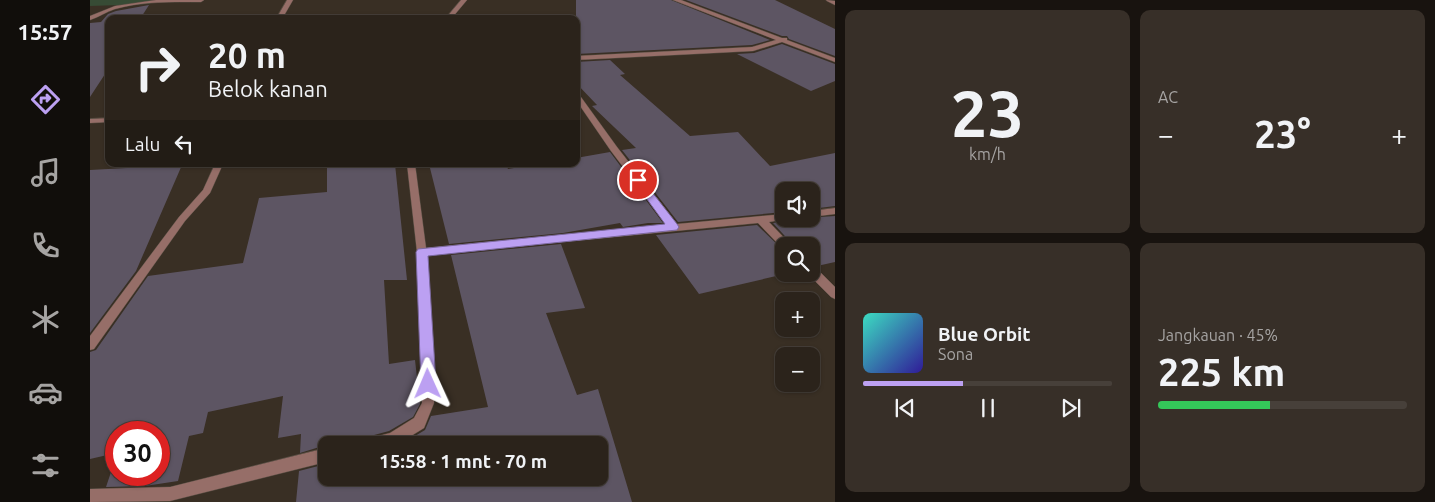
<!DOCTYPE html>
<html lang="id">
<head>
<meta charset="utf-8">
<style>
	:root { --surface:#2b231b; --page:#372f28; --text:#f1f3f6; --muted:#a6a4a3; --line:#47403a; --accent:#bca0f2 }
	body { margin:0; font-family:Ubuntu,sans-serif; background:var(--page); color:var(--text); height:100vh; display:flex; flex-direction:column; font-size:19px; white-space:nowrap }
	* { box-sizing:border-box; margin:0 }
	p { font-size:16px; color:var(--muted) }
	.icon { flex:none; width:28px; height:28px; fill:none; stroke:currentColor; stroke-width:2; stroke-linecap:round; stroke-linejoin:round }
	.map { position:relative; flex:1; overflow:hidden }
	.sheet { display:flex; flex-direction:column; gap:10px; padding:10px; background:#18130f; width:600px }
	.sheet>* { flex:none }
	.top-card { position:absolute; left:15px; top:15px; width:475px; height:152px; border-radius:10px; box-shadow:0 1px 4px #0004,0 0 0 1px var(--line); background:#2b231b; color:var(--text); overflow:hidden }
	.controls { position:absolute; left:685px; top:182px; display:grid; gap:10px }
	.controls a { display:grid; place-items:center; width:45px; height:45px; border-radius:10px; background:var(--surface); box-shadow:0 1px 4px #0004,0 0 0 1px var(--line); font-size:25px }
	.speed { position:absolute; left:15px; top:421px; display:flex; gap:10px; font-size:25px; font-weight:700; text-align:center }
	.speed>* { display:grid; place-content:center; width:65px; height:65px; border-radius:50%; background:var(--surface); box-shadow:0 1px 4px #0004,0 0 0 1px var(--line); line-height:1 }
	.speed .limit { border:8px solid #d22; background:#fff; color:#111 }
	.pin { position:absolute; display:grid; place-items:center; width:42px; height:42px; color:#fff; margin:-21px; border:2px solid #fff; border-radius:50%; box-shadow:0 1px 5px #0007 }
	.me { position:absolute; width:55px; margin:-28px; rotate:359deg; stroke-linejoin:round; filter:drop-shadow(0 0 4px #0008) }
	.turn { display:flex; align-items:center; gap:18px; height:105px; padding:0 20px; font-size:22px }
	.turn .icon { width:65px; height:65px; stroke-width:2.5 }
	.turn b { display:block; font-size:35px; line-height:42px }
	.then { display:flex; align-items:center; height:48px; padding:0 20px; background:#0003; gap:10px; font-size:19px }
	.big { font-size:38px; font-weight:700; line-height:1.1 }
	.sheet .card { flex:1; display:flex; flex-direction:column; justify-content:center; gap:8px; min-width:0; padding:0 18px; border-radius:10px; background:var(--page) }
	.sheet .dial { align-items:center; gap:0 }
	.dial b { font-size:65px; line-height:1 }
	.song { display:flex; align-items:center; gap:15px }
	.cover { width:60px; height:60px; border-radius:8px; background:linear-gradient(135deg,hsl(170 70% 55%),hsl(250 70% 35%)) }
	.played { height:5px; border-radius:2px; background:linear-gradient(90deg,var(--accent) 40%,var(--line) 40%) }
	.keys { display:flex; justify-content:space-around; direction:ltr }
	.heat { display:flex; justify-content:space-between; align-items:center; font-size:28px; direction:ltr }
	.charge { height:8px; border-radius:4px; background:linear-gradient(90deg,#34c759 45%,var(--line) 0) }
	.sheet .tiles { flex:1; display:grid; gap:10px; grid-template-columns:repeat(2,1fr) }
	.trip { position:absolute; left:228px; top:436px; width:290px; height:50px; border-radius:10px; background:var(--surface); box-shadow:0 1px 4px #0004,0 0 0 1px var(--line); font-weight:700; line-height:50px; text-align:center }
	main { display:flex; flex:1; min-height:0 }
	.menu { display:flex; flex-direction:column; width:90px; justify-content:space-around; align-items:center; background:#110e0b; color:var(--muted) }
	.menu .icon { width:35px; height:35px }
	.menu .active { color:var(--accent) }
	.menu b { font-size:22px; color:var(--text) }
	.map>svg:first-child { display:block }
	.green { fill:#374b35 }
	.building { fill:#5d5563 }
	.lines { fill:none; stroke-linecap:round; stroke-linejoin:round }
	.minor-casing { stroke:#564d42; stroke-width:1 }
	.minor { fill:#966e68; fill-rule:evenodd }
	.route { fill:#bca0f2; stroke:#7a689d }
</style>
</head>
<body>
<main>
<nav class="menu">
<b>15:57</b>
<svg class="icon active" aria-label="directions" viewBox="0 0 24 24"><path d="M12 3l9 9-9 9-9-9zM9 14v-3h6M13 9l2 2-2 2"/></svg>
<svg class="icon" aria-label="music" viewBox="0 0 24 24"><path d="M9 18V5l10-2v13"/><circle cx="6" cy="18" r="3"/><circle cx="16" cy="16" r="3"/></svg>
<svg class="icon" aria-label="phone" viewBox="0 0 24 24"><path d="M5 4h4l2 5-3 2q2 4 5 5l2-3 5 2v4C11 20 4 13 5 4z"/></svg>
<svg class="icon" aria-label="climate" viewBox="0 0 24 24"><path d="M12 3v18M4 7l16 10M4 17L20 7"/></svg>
<svg class="icon" aria-label="car" viewBox="0 0 24 24"><path d="M5 17H2v-5l4-1 3-4h7l3 4 3 1v5h-3M9 17h6M6 11h13"/><circle cx="7" cy="17" r="2"/><circle cx="17" cy="17" r="2"/></svg>
<svg class="icon" aria-label="filters" viewBox="0 0 24 24"><path d="M4 7h16M4 17h16"/><circle cx="9" cy="7" r="2"/><circle cx="15" cy="17" r="2"/></svg>
</nav>
<div class="map">
<svg width="745" height="502" viewBox="0 0 745 502">
	<rect width="100%" height="100%" fill="#392f24"/>
	<path class="green" d="M0,0H62L60,4L0,6Z"/>
	<path class="building" d="M486,0H581L680,40L662,45L486,54Z
		M596,0H685L745,29V56L699,39L697,36H692Z
		M59,5L50,19H19V68L0,97V23L11,22L18,14L26,11Z
		M692,44L745,64V81L721,91L647,54L664,53Z
		M520,60L535,74L530,75L600,136L648,132L680,166L745,153V206L721,209V191H694V212L588,222L532,150L546,148L502,106L507,105L486,83V62Z
		M520,152L573,223H558L533,227L530,223L473,233L359,244L339,164H416L418,169L448,164H486V158Z
		M237,164H305L317,280H294L299,364L325,360L330,404L323,417L299,431L273,438L269,445H236L210,453L211,434L188,438L193,396L118,412L113,433L99,436L88,481L55,486L16,487L26,457V475H69V432H26V453L0,459V352L6,350L58,276L153,263L169,198L237,192Z
		M92,165L46,271L0,333V170Z
		M745,216V262L727,266L721,264V246H704L683,223L697,221L699,219Z
		M667,225L694,251L695,274L609,294L566,235Z
		M471,244L495,308L456,313L487,395L508,389L542,502H206L209,471L236,464V478H509V445H310L335,430L341,416L398,407L361,255Z"/>
	<g class="lines">
		<defs>
			<path id="minor" d="M66,0H114L111,2C83,2 53,1 25,9C16,12 9,17 0,20V16L25,6Z
				M197,0H203L192,19H186Z
				M371,0H377L361,19H355Z
				M583,0H591L692,38H697V40L745,58V62L692,42L663,51L486,60V56L662,47L686,40Z
				M736,0L745,1V5L737,1Z
				M486,92L488,93L527,147L587,224L694,214V219H697L679,222L702,246H694L693,249L668,223L337,255L344,366V403L334,428L308,444L271,445L273,440L300,433L324,418L332,403V366L327,252L317,164H325L336,248L577,225L521,151L486,100Z
				M19,118V122L0,123V119Z
				M125,164H133L120,193L95,221L4,349L0,350V336L89,217L113,190Z
				M745,208V214L721,217V211Z
				M721,266L725,267L745,287V299L741,297L718,274H721Z
				M236,448V462L80,501L0,502V489L80,487Z"/>
		</defs>
		<use href="#minor" class="minor-casing"/>
		<use href="#minor" class="minor"/>
	</g>
	<path class="route" d="M548,177L551,178L587,224L589,227L587,230L338,256L346,384L343,389L338,391L333,389L331,384L326,252L328,249L575,224L543,180Z"/>
</svg>
<div class="controls">
<a><svg class="icon" aria-label="sound" viewBox="0 0 24 24"><path d="M4 9h4l5-4v14l-5-4H4zM17 9q2 3 0 6"/></svg></a>
<a><svg class="icon" aria-label="search" viewBox="0 0 24 24"><circle cx="10" cy="10" r="6"/><path d="M15 15l6 6"/></svg></a>
<a>+</a>
<a>−</a>
</div>
<div class="speed"><div class="limit">30</div></div>
<div class="pin" style="left:548px;top:180px;background:#d93025"><svg class="icon" aria-label="arrive" viewBox="0 0 24 24"><path d="M6 21V4h12l-3 4 3 4H6"/></svg></div>
<svg class="me" style="left:338px;top:384px" viewBox="-20 -20 40 40"><path d="M0-17L14 15 0 8-14 15z" fill="#bca0f2" stroke="#fff" stroke-width="4"/></svg>
<div class="trip">15:58 · 1 mnt · 70 m</div>
<div class="top-card">
<div class="turn"><svg class="icon" aria-label="right" viewBox="0 0 24 24"><path d="M7 20v-9h11M14 6l5 5-5 5"/></svg><div><b>20 m</b>Belok kanan</div></div>
<div class="then">Lalu<svg class="icon" aria-label="left" viewBox="0 0 24 24"><path d="M17 20v-9H6M10 6l-5 5 5 5"/></svg></div>
</div>
</div>
<section class="sheet">
<div class="tiles">
<div class="card dial"><b>23</b><p>km/h</p></div>
<div class="card"><p>AC</p>
<div class="heat"><a>−</a><b class="big">23°</b><a>+</a></div>
</div>
<div class="card">
<div class="song"><i class="cover"></i><div><b>Blue Orbit</b><p>Sona</p></div></div>
<div class="played"></div>
<div class="keys"><svg class="icon" aria-label="previous" viewBox="0 0 24 24"><path d="M18 5L8 12l10 7zM5 5v14"/></svg><svg class="icon" aria-label="pause" viewBox="0 0 24 24"><path d="M8 5v14M16 5v14"/></svg><svg class="icon" aria-label="next" viewBox="0 0 24 24"><path d="M6 5l10 7-10 7zM19 5v14"/></svg></div>
</div>
<div class="card"><p>Jangkauan · 45%</p><b class="big">225 km</b><div class="charge"></div></div>
</div>
</section>
</main>
</body>
</html>
